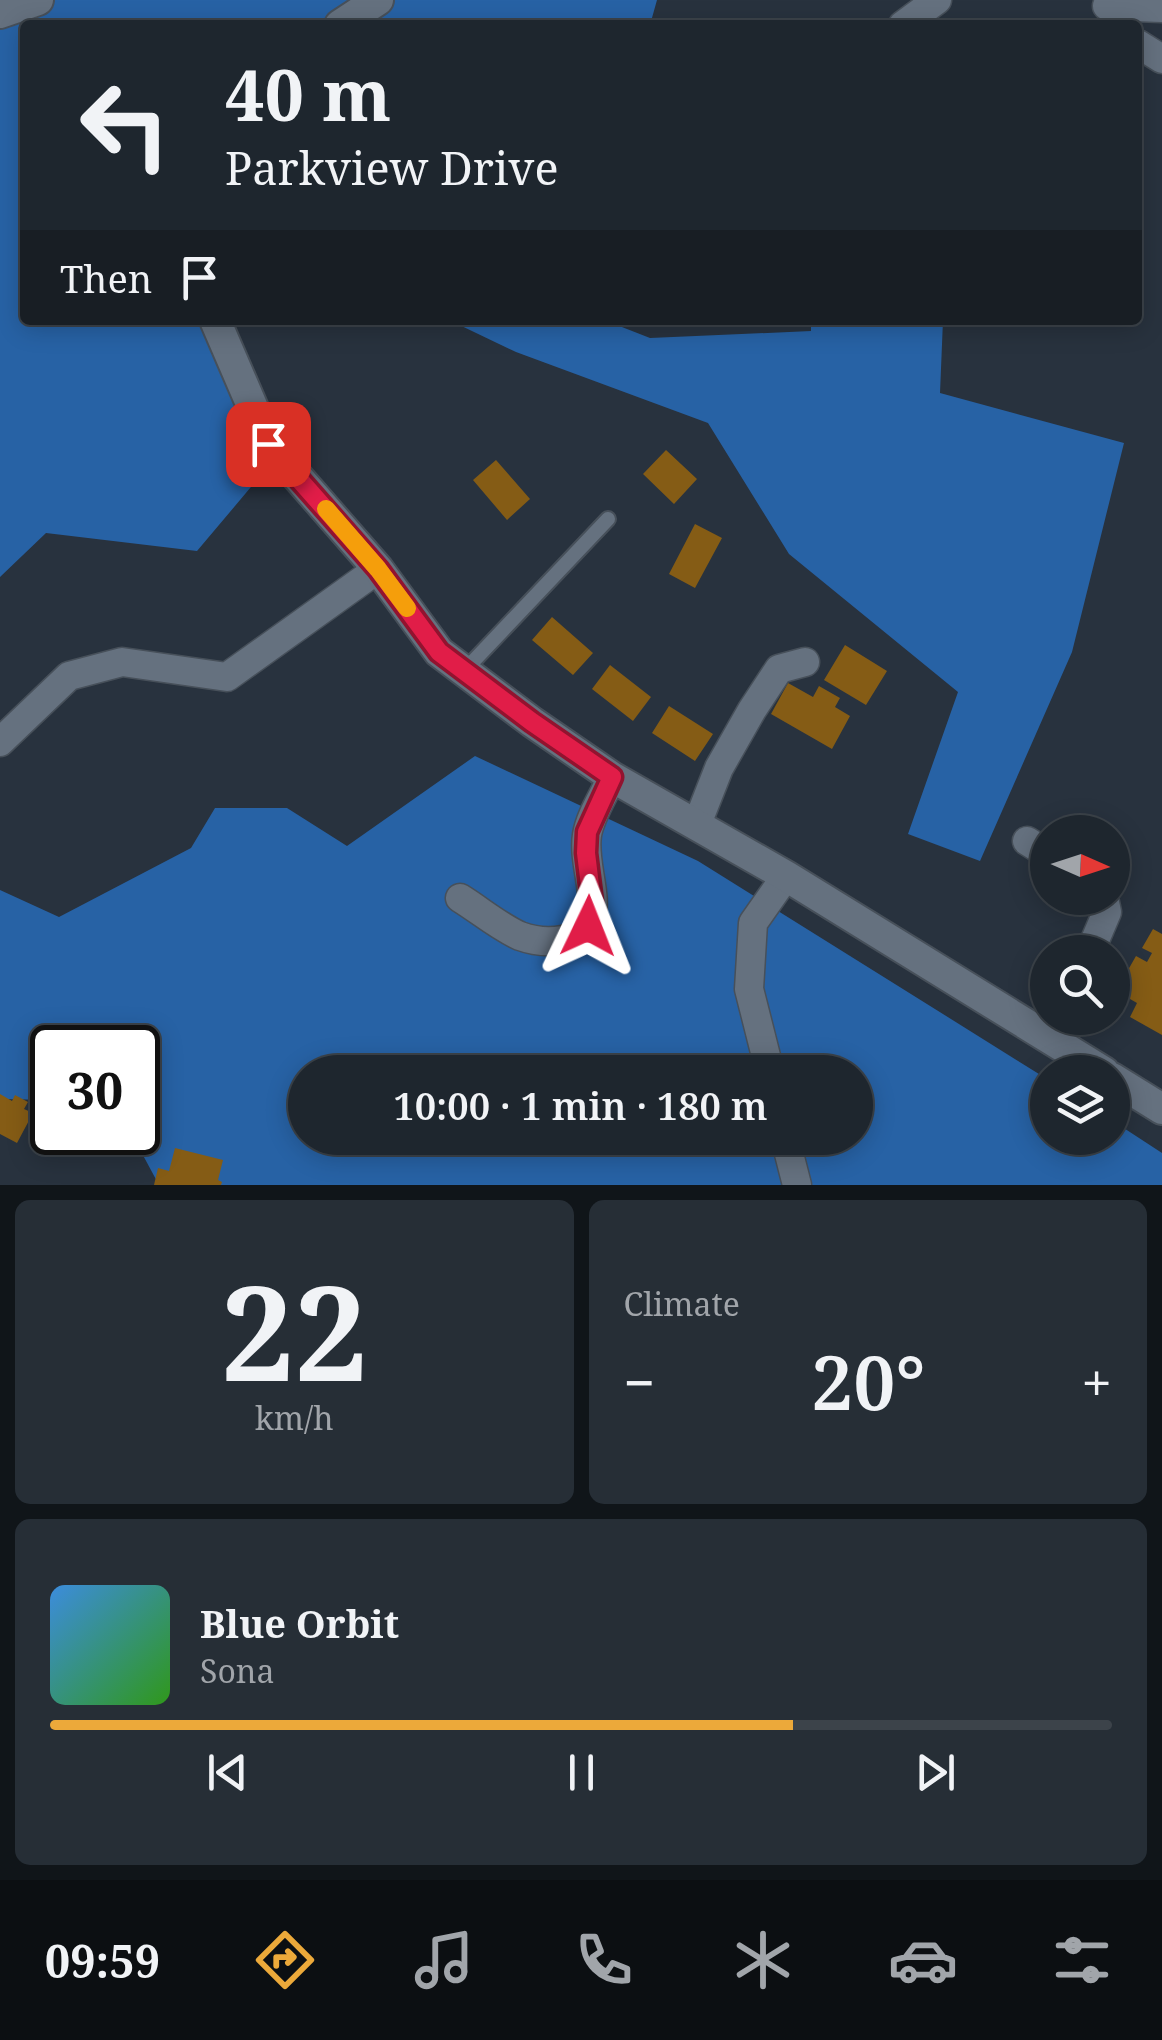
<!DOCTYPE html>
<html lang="en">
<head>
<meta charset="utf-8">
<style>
	:root { --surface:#1e262e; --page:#262e36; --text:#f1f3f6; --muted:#a1a5aa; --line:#3c434a; --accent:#eca93a }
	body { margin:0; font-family:"Noto Serif",serif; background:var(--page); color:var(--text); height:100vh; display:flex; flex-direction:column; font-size:38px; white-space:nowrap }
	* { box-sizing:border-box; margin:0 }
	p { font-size:32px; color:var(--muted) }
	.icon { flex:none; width:55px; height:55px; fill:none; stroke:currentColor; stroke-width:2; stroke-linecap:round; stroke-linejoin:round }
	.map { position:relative; height:1185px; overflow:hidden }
	.drawer { display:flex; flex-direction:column; gap:15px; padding:15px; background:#101519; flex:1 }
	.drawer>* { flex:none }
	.hud { position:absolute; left:20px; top:20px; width:1122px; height:305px; border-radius:10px; box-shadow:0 5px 25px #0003,0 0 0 2px var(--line); background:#1e262e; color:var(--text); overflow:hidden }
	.needle { width:65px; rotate:93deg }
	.fabs { position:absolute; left:1030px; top:815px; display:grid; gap:20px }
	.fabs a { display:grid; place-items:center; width:100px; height:100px; border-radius:50%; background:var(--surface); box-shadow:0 5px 25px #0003,0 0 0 2px var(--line); font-size:50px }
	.speed { position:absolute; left:30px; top:1025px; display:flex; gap:20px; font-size:50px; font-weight:700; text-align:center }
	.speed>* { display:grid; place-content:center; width:130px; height:130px; border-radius:50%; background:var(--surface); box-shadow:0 5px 25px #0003,0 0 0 2px var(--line); line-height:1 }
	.speed .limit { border:5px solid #111; border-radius:15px; background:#fff; color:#111 }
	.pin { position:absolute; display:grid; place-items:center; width:85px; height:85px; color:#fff; margin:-42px; border-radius:20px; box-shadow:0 5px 15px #0006 }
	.me { position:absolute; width:110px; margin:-55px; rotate:2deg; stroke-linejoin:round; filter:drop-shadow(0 0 8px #0008) }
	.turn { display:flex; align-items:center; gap:35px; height:210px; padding:0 40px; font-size:45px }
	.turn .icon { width:130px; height:130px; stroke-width:2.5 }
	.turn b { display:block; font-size:70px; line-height:85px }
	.then { display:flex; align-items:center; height:95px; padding:0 40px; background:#0003; gap:20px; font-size:38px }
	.big { font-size:75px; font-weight:600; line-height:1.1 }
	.drawer .widget { flex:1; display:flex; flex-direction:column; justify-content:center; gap:15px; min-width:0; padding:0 35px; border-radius:15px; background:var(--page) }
	.drawer .dial { align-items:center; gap:0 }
	.dial b { font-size:130px; line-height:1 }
	.song { display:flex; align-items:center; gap:30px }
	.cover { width:120px; height:120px; border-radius:15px; background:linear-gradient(135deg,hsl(210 70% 55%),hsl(110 70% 35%)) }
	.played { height:10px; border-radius:5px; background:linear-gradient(90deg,var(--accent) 70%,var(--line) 70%) }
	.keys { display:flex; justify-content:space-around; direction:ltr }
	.heat { display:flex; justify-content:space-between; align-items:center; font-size:55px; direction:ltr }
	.drawer .tiles { flex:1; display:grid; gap:15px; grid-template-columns:1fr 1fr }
	.widget:last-child { grid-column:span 2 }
	.trip { position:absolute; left:288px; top:1055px; width:585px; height:100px; border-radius:50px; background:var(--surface); box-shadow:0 5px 25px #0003,0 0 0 2px var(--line); font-weight:600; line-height:100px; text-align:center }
	.menu { display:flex; height:160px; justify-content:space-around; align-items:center; background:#0c0f12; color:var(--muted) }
	.menu .icon { width:70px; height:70px }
	.menu .current { color:var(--accent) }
	.menu b { font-size:45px; color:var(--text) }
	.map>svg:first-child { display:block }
	.forest { fill:#2762a5; fill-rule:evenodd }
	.building { fill:#855c15 }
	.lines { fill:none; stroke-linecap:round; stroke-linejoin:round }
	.lane-casing { stroke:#47505a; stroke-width:18 }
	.street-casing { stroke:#47505a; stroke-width:31 }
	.secondary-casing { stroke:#47505a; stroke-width:34 }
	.lane { stroke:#65717f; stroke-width:14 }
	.street { stroke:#65717f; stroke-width:28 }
	.secondary { stroke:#65717f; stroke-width:30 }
	.route-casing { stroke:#92132f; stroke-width:25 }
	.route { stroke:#e11d48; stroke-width:18 }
	.slow { stroke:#f59e0b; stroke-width:18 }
</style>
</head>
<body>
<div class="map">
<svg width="1162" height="1185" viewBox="0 0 1162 1185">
	<rect width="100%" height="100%" fill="#28323e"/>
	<path class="forest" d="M46,0H657L650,25H25V320H201L262,474L197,551L46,533L0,577V24Z
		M449,320H604L650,338L811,331V320H943L940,393L1124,443L1072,652L980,861L908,834L958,692L789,554L708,423L516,352Z
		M475,756L698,861L1047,1079L1048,1138H1112L1113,1121L1162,1153V1185H159L131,1133L138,1132V1048H52V1100L0,1099V890L59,917L191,848L215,808H287L347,846ZM305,1072H855V1138H305Z"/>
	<path class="building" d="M666,450L697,479L674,504L643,474Z
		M496,460L530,499L507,520L473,480Z
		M695,524L722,538L695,588L669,574Z
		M552,617L593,653L573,675L532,640Z
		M845,645L887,671L866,705L824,680Z
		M610,665L651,697L633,721L592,689Z
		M788,683L813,697L819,686L840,698L835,707L850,716L832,749L771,714Z
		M669,706L713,734L695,761L652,733Z
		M1153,929L1162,934V1035L1130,1017L1137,1003L1116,991L1136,956L1147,962L1152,953L1142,948Z
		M0,1094L12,1101L15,1095L28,1102L24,1109L33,1113L17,1143L0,1134Z
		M175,1148L223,1160L218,1180L222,1182L221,1185H154L158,1168L169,1171Z"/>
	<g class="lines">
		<defs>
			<path id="lane" d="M465,670L608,519"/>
			<path id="street" d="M1107,6L1162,8
				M903,25L937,0
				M1138,44L1162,59
				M0,742L69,676L122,662L227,677L378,569
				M697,824L719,768L752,710L779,669L805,662
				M1027,841L1048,854
				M460,898C478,909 501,928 520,936C545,945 585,945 592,913C596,891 583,860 587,835C590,816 604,795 612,777
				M1090,952L1107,912L1104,898
				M1051,1039L1061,1018
				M770,1072L749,989L753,923L786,876
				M785,1138L797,1185"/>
			<path id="secondary" d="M0,13L38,0
				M340,25L378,0
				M215,320L268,443L378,569L439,652L532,722L612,777L786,876L1104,1072
				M1112,1078L1162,1109"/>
		</defs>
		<use href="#lane" class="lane-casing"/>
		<use href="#street" class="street-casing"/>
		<use href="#secondary" class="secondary-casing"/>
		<use href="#lane" class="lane"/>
		<use href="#street" class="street"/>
		<use href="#secondary" class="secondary"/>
	</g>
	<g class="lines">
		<defs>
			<path id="route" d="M268,444L378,569L439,652L532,722L612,777L587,832L586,853L593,910L588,926"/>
		</defs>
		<use href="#route" class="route-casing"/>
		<use href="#route" class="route"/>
		<path class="slow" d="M326,509L378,569L407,608"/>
	</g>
</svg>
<div class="fabs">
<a><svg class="needle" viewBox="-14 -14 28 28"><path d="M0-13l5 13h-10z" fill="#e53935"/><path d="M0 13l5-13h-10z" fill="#a1a5aa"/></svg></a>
<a><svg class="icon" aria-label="search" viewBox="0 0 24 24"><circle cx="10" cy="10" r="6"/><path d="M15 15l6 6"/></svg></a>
<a><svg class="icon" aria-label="layers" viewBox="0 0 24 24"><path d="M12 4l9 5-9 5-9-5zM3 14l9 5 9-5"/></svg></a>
</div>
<div class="speed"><div class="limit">30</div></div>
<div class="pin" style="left:268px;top:444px;background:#d93025"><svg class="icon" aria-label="arrive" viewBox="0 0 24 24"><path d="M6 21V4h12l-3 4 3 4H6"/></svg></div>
<svg class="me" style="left:588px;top:926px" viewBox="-20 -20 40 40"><path d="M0-17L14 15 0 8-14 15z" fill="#e11d48" stroke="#fff" stroke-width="4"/></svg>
<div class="trip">10:00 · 1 min · 180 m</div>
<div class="hud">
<div class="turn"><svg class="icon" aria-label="left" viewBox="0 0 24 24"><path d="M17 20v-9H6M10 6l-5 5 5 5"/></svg><div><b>40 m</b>Parkview Drive</div></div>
<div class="then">Then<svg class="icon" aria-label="arrive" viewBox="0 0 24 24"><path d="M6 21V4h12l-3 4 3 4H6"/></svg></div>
</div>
</div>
<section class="drawer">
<div class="tiles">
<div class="widget dial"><b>22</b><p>km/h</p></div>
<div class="widget"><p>Climate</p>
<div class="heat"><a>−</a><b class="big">20°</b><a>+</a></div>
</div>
<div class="widget">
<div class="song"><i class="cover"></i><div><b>Blue Orbit</b><p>Sona</p></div></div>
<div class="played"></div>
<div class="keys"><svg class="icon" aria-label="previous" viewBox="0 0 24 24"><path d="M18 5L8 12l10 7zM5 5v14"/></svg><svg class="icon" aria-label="pause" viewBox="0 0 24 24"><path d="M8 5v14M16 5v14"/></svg><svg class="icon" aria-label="next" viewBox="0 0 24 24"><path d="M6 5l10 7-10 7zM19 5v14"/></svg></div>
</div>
</div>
</section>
<nav class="menu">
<b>09:59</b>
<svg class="icon current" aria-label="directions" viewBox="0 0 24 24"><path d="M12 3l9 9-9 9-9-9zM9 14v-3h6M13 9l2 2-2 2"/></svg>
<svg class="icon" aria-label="music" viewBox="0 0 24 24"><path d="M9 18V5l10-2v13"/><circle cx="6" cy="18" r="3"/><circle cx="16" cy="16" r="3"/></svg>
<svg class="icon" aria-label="phone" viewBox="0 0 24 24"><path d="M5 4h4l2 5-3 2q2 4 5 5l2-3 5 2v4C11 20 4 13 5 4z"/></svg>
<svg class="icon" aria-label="climate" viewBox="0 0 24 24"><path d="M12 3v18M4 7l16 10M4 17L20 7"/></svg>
<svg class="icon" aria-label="car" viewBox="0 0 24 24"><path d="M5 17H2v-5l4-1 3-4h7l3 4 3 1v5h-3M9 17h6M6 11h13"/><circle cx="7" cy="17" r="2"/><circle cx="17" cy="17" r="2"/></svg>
<svg class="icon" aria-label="filters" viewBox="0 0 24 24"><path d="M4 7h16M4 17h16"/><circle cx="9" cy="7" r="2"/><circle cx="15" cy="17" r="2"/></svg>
</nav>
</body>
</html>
